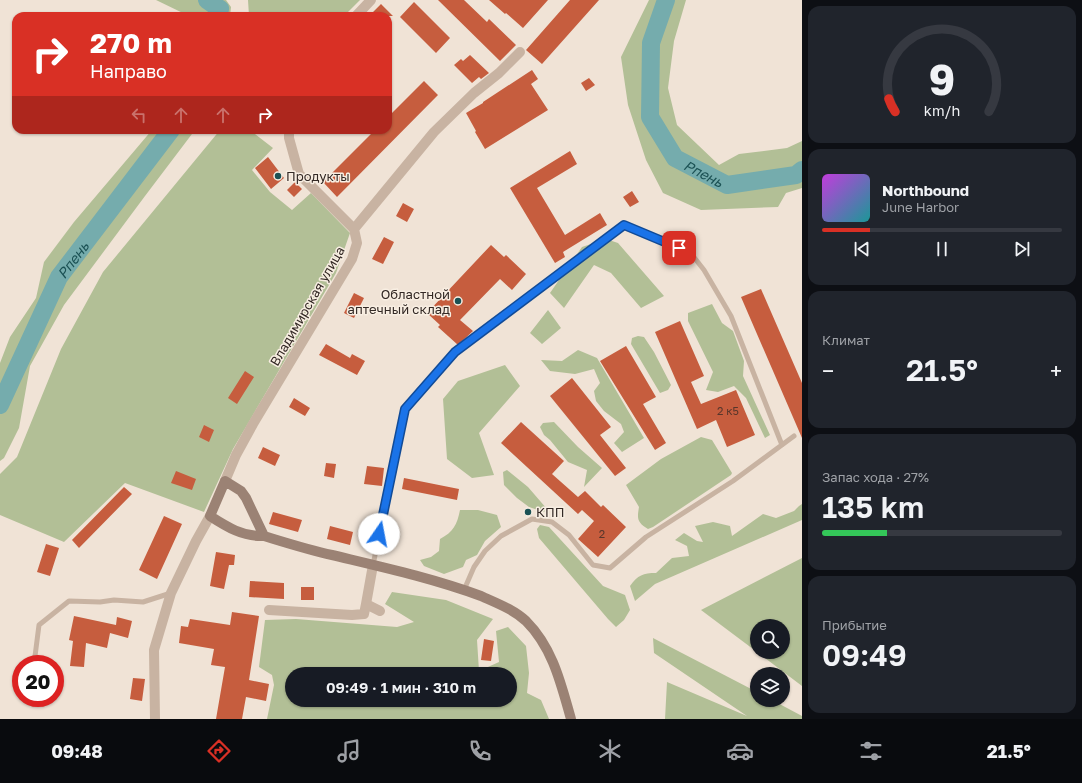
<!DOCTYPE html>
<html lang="ru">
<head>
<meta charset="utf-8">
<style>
	:root { --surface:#171b24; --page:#20242c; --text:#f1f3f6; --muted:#9ea1a6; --line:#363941; --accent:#d93025 }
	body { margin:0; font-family:"Golos Text",sans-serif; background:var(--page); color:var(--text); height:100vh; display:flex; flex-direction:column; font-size:15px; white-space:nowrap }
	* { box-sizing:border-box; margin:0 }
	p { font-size:13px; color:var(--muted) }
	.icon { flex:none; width:22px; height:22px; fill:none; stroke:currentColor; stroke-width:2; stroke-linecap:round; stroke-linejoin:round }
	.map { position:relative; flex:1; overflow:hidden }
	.panel { display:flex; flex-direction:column; gap:6px; padding:6px; background:#0d0f14; width:280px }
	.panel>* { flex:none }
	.top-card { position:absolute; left:12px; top:12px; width:380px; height:122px; border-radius:12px; box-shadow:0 1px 3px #0004; background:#d93025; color:#fff; overflow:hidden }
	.fabs { position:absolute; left:750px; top:619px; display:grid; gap:8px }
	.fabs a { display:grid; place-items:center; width:40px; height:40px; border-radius:50%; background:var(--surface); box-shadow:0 1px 3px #0004; font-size:20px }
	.speed { position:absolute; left:12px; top:655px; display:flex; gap:8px; font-size:20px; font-weight:700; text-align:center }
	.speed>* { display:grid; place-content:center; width:52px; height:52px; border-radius:50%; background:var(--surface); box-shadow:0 1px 3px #0004; line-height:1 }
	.speed .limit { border:6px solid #d22; background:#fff; color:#111 }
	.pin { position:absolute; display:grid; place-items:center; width:34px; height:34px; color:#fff; margin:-17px; border-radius:8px; box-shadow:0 2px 6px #0006 }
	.me { position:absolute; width:44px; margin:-22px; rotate:12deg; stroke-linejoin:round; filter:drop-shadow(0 0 3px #0008) }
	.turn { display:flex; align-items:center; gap:14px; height:84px; padding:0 12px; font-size:18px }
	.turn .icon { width:52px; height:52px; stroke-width:2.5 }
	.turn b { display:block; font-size:28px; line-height:34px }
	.lanes { display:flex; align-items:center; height:38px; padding:0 12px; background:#0003; justify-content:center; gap:20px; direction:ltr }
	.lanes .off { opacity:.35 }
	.big { font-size:30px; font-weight:600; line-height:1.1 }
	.panel .card { flex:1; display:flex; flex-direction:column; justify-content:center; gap:6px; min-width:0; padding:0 14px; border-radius:12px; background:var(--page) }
	.panel .dial { align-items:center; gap:0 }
	.dial svg { height:104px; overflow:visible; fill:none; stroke:var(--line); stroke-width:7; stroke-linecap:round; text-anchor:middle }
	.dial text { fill:var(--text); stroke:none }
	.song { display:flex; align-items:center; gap:12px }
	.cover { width:48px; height:48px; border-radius:6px; background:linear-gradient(135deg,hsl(290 70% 55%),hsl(180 70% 35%)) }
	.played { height:4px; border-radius:2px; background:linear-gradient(90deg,var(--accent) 20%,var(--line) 20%) }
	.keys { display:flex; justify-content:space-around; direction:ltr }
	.heat { display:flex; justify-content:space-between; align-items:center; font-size:22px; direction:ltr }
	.charge { height:6px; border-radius:3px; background:linear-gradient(90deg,#34c759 27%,var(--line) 0) }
	.trip { position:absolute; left:285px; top:667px; width:232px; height:40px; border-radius:20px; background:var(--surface); box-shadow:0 1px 3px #0004; font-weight:600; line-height:40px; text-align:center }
	.tab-bar { display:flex; height:64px; justify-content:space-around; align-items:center; background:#090b0e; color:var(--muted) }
	.tab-bar .icon { width:28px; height:28px }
	.tab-bar .active { color:var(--accent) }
	.tab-bar b { font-size:18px; color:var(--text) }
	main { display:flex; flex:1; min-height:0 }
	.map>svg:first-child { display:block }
	.green { fill:#b2bf96; fill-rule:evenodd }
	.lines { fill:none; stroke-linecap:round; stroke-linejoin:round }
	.river { stroke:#75acad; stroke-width:18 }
	.building { fill:#c65d3e }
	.lane { stroke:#c8b3a2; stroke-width:5 }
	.street { stroke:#c8b3a2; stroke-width:10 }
	.secondary { stroke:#9b8274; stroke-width:10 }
	.route-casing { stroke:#114b97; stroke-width:10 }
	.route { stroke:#1a73e8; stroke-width:7 }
	.poi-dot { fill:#1b5154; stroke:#f8eee2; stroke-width:1.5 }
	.labels { text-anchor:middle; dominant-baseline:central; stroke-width:3; stroke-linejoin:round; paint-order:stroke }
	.number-label { font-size:11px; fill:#58362b }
	.poi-label { font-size:13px; fill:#332925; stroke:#f8eee2; text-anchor:start }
	.street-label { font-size:13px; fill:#332925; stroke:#f8eee2 }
	.water-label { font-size:14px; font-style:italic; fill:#1b5154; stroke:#f8eee2 }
</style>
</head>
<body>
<main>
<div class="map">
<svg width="802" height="719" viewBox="0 0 802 719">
	<rect width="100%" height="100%" fill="#f0e3d6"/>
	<path class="green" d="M156,0H226L231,7L230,16H189Z
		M248,0H360L344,16H249Z
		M649,0H686L674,41L668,88L677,125L719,165L739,154L787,148L802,141V188L786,193L778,207L701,210L663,193L646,160L628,105L621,57Z
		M152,130H195L145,196L64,305L30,366L19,428L4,458L0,461V363L10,337L36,298L44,262L74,222Z
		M220,130H250L273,148L252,170L270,192L292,210L311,193L350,233L336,273L233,449L204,512L125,483L64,542L0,515V474L17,457L61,349L103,272Z
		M606,239L618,243L664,296L641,308L611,273L594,265L564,308L550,293L582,247Z
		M712,304L722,323L733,331L744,361L743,376L770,435L765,438L746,398L734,386L718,392L706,390L713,372L688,321V313Z
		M548,310L561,328L542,344L530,333Z
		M638,336L644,337L654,352L671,385L668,390L660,393L631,344L632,338Z
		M578,350L597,358L644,438L622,452L614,443L624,432L621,424L604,411L596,401L594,391L600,383L594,369L575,374L550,371L541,360L562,361Z
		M505,365L520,386L479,433L494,475L472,478L447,459L443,399L458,381Z
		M554,422L578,447L602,468L584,487L587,470L568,462L550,440L544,435L540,427L543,423Z
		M701,437L712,440L732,473L731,475L653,527L648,529C637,522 637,519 639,507L626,485L661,459Z
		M507,470L528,487L547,509L544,512L529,507L517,498L504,485L503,472Z
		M802,504V520L655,584L635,601L630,586C638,575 643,573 656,573L672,558L689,556L687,546L675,540L684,533L697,541L703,542L695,526L713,522L730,526L732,536L763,514L776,518L794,511L799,506Z
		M460,510H478L497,515L501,527L485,541L477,555L466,560L463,567L444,574L424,566L420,560L431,557L439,551L440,539C453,532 457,525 460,510Z
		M540,525L549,527L603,586L625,595L630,610L624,620L616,627L608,619L539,538L537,529Z
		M802,558V686L757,652H783V626H757V652L701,610Z
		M392,592L446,600L493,619L477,640L479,671L499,662L496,631L508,627L526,646L529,673L527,693L541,700L549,719H267L274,685L272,675L259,667L265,620L296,619L397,627L414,622L385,604ZM292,674H510V700H292Z
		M653,638L757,692V700H772L802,716V719H665L667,682L747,716L654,653Z"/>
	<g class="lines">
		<g class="river">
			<path d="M207,0L220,9L218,16"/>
			<path id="s1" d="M666,0L651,43L650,117L675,158L727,185L796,175L802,170"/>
			<path id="s2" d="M0,405L59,277L171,130"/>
		</g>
	</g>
	<path class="building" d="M438,0H464L487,22L489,19L516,45L500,61Z
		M489,0H548L523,28L506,13L505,14Z
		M570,0H599L542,64L526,50Z
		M414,2L450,38L436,53L400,17Z
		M381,4L393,16H369Z
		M470,55L489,73L481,79L479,77L472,83L454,65L461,59L463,61Z
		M532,70L538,79L531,84L548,110L485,149L475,132L476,131L466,113L483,103V102Z
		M589,78L595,85L586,91L581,83Z
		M424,81L438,95L337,197L323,182L375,130H388V117Z
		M570,151L577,164L537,188L565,235L600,213L607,225L563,252L565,257L555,263L510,188Z
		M268,157L284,178L271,189L255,168Z
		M295,182L302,189L294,197L287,190Z
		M632,191L639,202L630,207L623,197Z
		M403,203L414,209L407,222L396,216Z
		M384,237L394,242L383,264L372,259Z
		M491,245L504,257L506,255L526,274L512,290L500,279L460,320L473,331L458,345L438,327L440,325L427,313Z
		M761,289L802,383V438L741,297Z
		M354,293L364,298L354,318L344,313Z
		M680,321L704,376L691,382L701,404L736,390L755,435L727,447L716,420L697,429L655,332Z
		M326,344L350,358L352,354L365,361L357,375L319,355Z
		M626,346L656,397L643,404L666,443L655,450L600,361Z
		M245,371L254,377L237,404L228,398Z
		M572,378L611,427L600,435L626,468L615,476L550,396Z
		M294,398L310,408L305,416L289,407Z
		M521,422L564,461L552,474L578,497L585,491L601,507L603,505L626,527L598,557L578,539L594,521L582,510L578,514L501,443Z
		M204,425L214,430L209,442L199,437Z
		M263,447L280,455L275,466L258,458Z
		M326,463L336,464L334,478L324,476Z
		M367,466L384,468L382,486L364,484Z
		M176,471L196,479L192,490L171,483Z
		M404,478L459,489L457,500L402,489Z
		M124,487L132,494L79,548L72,540Z
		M273,512L302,520L298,532L269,524Z
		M164,516L182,524L157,579L139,570Z
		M330,526L353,532L350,545L327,539Z
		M46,544L59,548L50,576L37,572Z
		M216,552L235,555L234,565H229L224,589L210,586Z
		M250,581L284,583V599L249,597Z
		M301,587H314V600H301Z
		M232,612L259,616L249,680L269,684L266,701L246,697L242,719H216L225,667L211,665L214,649L179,643L181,626L188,627L190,619L230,625Z
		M74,616L116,625L117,617L132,621L128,638L110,633L107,648L86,643L84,667L70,666L73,641L69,640Z
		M484,639L494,641L491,661L481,660Z
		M133,678L145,679L142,701L130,699Z"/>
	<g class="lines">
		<path class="lane" d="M373,565L405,409L455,352L624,225L679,248L693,256L704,270L731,316L782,445
			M464,590L474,567L485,551L501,536L532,519L552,522L569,535L593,565L610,568L646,537L733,481L794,436
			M34,664L39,625L69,601L100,602L114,600L143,602L171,593"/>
		<path class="street" d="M356,16L371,0
			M289,130V138L299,174L354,229
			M354,229L434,132L474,93L499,73L520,52
			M225,481L236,455L253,424L352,259L357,243L354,229
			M373,565L366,604L380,611
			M269,610L352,615L364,614L366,604
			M155,719L154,650L171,593L196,541L210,516"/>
		<path class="secondary" d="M264,536L246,498L241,491L225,481L210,516C227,527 243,537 264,536C287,543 309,550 332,555C382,567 432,578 481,596C496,603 513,609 526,621C553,648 561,684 571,719"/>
	</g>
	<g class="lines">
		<defs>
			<path id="route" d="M379,534L405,409L455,352L624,225L679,248"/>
		</defs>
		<use href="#route" class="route-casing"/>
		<use href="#route" class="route"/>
	</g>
	<g class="poi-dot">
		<circle cx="278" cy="176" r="4"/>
		<circle cx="458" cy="301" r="4"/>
		<circle cx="528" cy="512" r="4"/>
	</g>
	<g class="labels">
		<g class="number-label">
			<text x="728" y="410">2 к5</text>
			<text x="602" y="533">2</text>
		</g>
		<g class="poi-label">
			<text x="286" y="176">Продукты</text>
			<text x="450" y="294" text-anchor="end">Областной<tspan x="450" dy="15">аптечный склад</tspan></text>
			<text x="536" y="512">КПП</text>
		</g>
		<g class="street-label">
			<text transform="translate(307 306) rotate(-60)">Владимирская улица</text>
		</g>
		<g class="water-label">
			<text stroke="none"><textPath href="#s1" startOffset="200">Рпень</textPath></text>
			<text stroke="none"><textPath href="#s2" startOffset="163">Рпень</textPath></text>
		</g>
	</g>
</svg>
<div class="fabs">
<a><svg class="icon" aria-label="search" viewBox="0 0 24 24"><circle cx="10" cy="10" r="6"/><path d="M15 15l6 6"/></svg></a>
<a><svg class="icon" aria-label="layers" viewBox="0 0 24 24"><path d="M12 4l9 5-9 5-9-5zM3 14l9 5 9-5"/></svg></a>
</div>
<div class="speed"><div class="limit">20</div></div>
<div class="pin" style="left:679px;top:248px;background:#d93025"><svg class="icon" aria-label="arrive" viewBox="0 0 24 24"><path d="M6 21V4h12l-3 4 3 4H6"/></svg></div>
<svg class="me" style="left:379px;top:534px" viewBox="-20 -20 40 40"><circle r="19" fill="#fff"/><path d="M0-13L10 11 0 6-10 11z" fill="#1a73e8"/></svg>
<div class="trip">09:49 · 1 мин · 310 m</div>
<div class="top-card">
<div class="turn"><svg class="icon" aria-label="right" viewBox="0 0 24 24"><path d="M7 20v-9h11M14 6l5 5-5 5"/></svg><div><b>270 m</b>Направо</div></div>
<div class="lanes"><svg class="icon off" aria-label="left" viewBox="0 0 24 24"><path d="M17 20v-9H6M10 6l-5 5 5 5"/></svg><svg class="icon off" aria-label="ahead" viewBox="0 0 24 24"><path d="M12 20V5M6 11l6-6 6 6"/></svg><svg class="icon off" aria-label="ahead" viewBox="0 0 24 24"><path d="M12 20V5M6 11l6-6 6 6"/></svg><svg class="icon" aria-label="right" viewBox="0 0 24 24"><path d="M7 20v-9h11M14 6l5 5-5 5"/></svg></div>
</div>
</div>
<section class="panel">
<div class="card dial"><svg viewBox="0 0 100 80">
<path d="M14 69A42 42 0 1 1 86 69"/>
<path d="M14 69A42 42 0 0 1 9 59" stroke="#d93025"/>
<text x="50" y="56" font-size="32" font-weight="700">9</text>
<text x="50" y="72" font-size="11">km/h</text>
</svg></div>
<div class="card">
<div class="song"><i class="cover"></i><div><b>Northbound</b><p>June Harbor</p></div></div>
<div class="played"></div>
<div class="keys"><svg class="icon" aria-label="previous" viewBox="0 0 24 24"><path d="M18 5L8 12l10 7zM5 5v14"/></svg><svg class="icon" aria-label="pause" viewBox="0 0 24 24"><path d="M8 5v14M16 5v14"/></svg><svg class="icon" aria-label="next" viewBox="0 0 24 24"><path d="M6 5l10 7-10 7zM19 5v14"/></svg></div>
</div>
<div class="card"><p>Климат</p>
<div class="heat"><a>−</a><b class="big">21.5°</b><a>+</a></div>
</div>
<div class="card"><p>Запас хода · 27%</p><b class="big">135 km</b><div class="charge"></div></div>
<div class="card"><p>Прибытие</p><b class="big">09:49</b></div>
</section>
</main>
<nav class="tab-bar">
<b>09:48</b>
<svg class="icon active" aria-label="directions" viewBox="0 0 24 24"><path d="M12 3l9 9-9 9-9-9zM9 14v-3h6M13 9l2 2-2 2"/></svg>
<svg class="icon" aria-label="music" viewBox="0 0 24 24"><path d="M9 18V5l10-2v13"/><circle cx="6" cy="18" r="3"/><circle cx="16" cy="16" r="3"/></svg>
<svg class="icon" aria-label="phone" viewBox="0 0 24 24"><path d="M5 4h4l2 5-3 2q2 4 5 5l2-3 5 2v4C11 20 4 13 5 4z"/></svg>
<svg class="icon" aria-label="climate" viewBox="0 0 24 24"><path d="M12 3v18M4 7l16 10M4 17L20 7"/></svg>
<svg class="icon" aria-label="car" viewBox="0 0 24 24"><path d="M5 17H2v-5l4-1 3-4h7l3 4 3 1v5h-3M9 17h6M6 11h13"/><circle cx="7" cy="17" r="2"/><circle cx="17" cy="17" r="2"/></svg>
<svg class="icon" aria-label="filters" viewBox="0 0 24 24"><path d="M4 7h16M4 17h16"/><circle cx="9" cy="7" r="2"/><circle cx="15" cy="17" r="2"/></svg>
<b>21.5°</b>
</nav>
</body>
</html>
